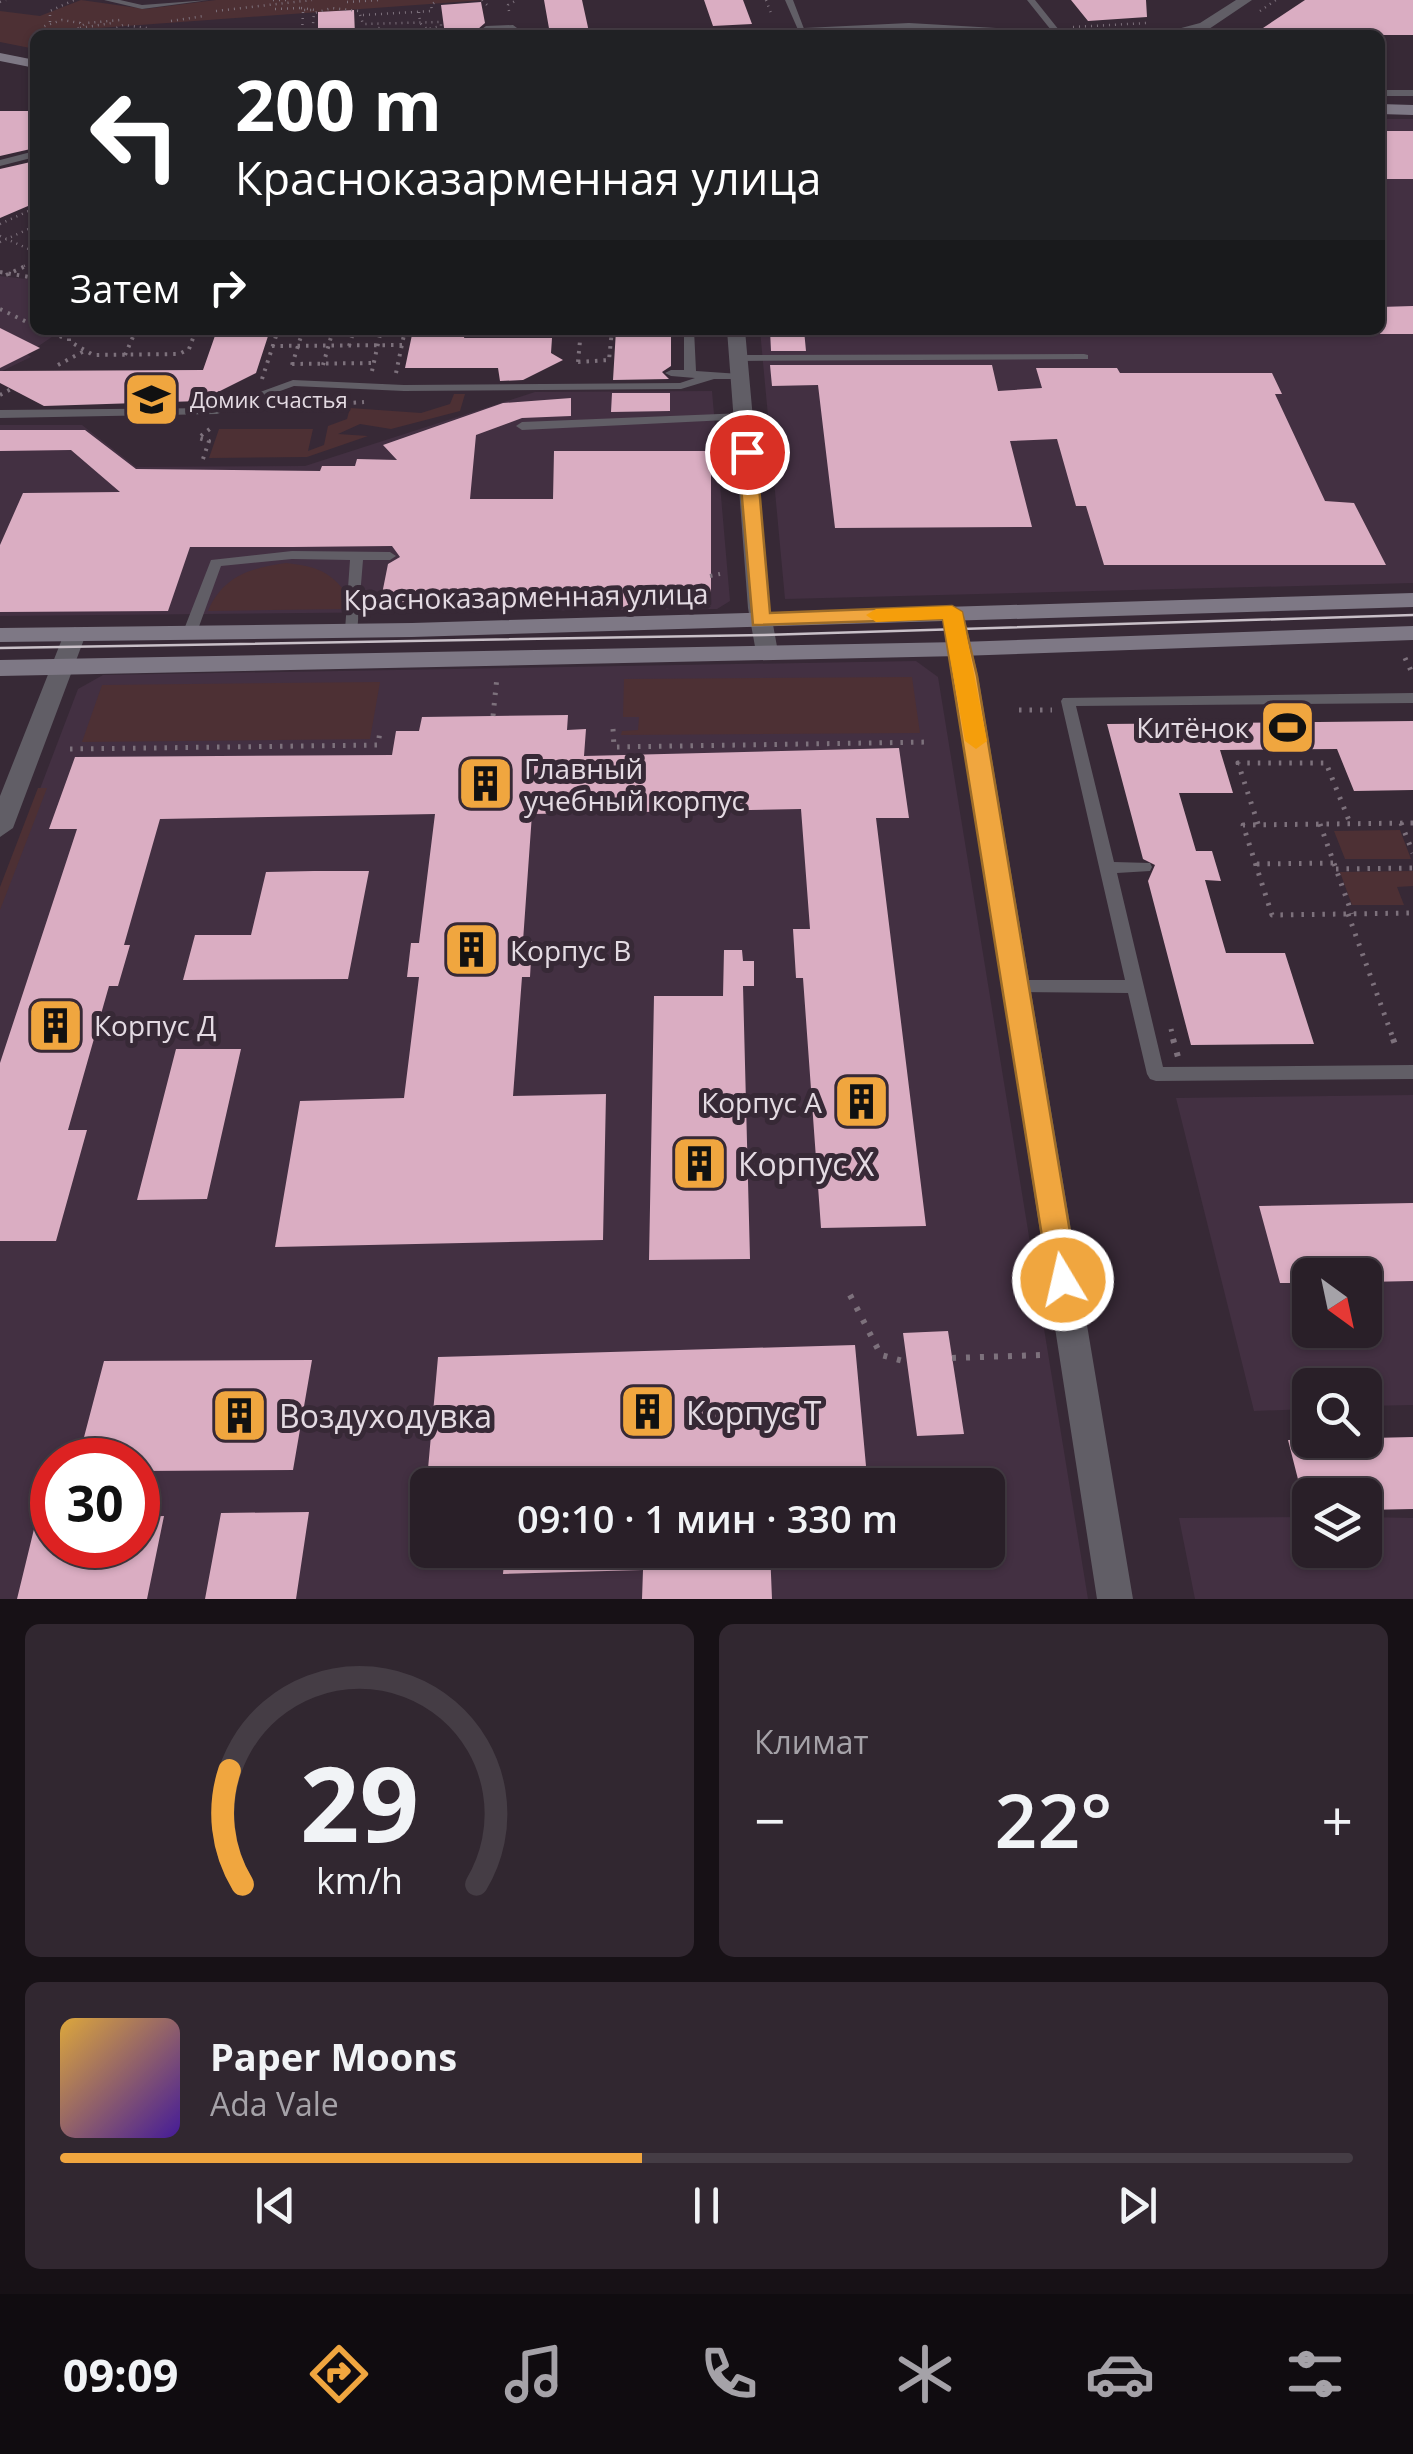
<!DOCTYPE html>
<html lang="ru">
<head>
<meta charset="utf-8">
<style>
	:root { --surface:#291f28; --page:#312730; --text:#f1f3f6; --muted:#a5a2a8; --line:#453d45; --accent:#f0a63f }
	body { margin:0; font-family:"Open Sans",sans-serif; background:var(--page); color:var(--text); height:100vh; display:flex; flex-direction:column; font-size:38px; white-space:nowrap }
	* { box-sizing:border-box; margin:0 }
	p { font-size:32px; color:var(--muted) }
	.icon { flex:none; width:55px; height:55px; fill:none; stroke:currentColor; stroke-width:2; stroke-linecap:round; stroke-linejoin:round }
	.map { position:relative; height:1599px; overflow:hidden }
	.sheet { display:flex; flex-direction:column; gap:25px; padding:25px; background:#171116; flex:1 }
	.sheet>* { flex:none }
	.banner { position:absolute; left:30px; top:30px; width:1355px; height:305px; border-radius:15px; box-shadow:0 2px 8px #0004,0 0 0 2px var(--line); background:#202124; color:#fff; overflow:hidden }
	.needle { width:65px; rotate:147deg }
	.tools { position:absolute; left:1292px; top:1258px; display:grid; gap:20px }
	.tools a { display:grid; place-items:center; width:90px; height:90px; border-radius:15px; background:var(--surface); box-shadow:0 2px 8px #0004,0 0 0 2px var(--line); font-size:50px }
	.speed { position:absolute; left:30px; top:1438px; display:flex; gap:20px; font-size:50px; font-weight:700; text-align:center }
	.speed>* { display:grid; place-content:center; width:130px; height:130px; border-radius:50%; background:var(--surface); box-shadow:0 2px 8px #0004,0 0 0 2px var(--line); line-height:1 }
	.speed .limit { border:15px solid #d22; background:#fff; color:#111 }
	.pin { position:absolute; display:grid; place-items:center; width:85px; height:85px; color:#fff; margin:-42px; border:5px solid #fff; border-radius:50%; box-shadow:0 2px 10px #0007 }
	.me { position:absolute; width:110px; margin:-55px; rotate:351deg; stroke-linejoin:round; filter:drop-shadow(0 0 8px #0008) }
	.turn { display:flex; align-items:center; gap:35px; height:210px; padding:0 40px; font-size:45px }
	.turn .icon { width:130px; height:130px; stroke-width:2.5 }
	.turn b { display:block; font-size:70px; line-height:85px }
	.then { display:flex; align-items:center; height:95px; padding:0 40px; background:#0003; gap:20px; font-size:38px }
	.big { font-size:75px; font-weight:600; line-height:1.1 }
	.sheet .tile { flex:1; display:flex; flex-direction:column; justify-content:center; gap:15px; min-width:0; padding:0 35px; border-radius:15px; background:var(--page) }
	.sheet .dial { align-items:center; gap:0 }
	.dial svg { height:260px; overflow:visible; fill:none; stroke:var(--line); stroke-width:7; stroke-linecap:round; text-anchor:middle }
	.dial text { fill:var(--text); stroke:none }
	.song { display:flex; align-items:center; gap:30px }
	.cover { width:120px; height:120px; border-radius:15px; background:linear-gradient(135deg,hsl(40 70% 55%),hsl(260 70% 35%)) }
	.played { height:10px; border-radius:5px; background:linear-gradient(90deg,var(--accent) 45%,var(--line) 45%) }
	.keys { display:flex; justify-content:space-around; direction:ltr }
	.heat { display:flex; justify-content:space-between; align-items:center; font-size:55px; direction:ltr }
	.sheet .tiles { flex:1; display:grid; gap:25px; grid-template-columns:1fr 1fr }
	.tile:last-child { grid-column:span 2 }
	.trip { position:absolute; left:410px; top:1468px; width:595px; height:100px; border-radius:15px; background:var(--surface); box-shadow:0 2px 8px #0004,0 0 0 2px var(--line); font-weight:600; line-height:100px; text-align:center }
	.tab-bar { display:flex; height:160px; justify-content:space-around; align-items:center; background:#100c10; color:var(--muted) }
	.tab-bar .icon { width:70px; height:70px }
	.tab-bar .on { color:var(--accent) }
	.tab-bar b { font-size:45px; color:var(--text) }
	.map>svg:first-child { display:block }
	.built { fill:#433042; fill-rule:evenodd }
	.green { fill:#4d3034 }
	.building { fill:#daadc2 }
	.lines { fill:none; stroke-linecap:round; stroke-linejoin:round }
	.path-far3 { stroke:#7d717c; stroke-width:2.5; stroke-dasharray:1 5; stroke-linecap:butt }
	.path-far2 { stroke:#7d717c; stroke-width:4; stroke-dasharray:2.5 6; stroke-linecap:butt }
	.path-far1 { stroke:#7d717c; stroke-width:5; stroke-dasharray:2.5 8; stroke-linecap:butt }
	.path { stroke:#7d717c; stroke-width:6; stroke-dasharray:4 10; stroke-linecap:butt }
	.lane { fill:#615e66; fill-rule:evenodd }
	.street { fill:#615e66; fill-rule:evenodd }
	.secondary { fill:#7e7885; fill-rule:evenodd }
	.tram { stroke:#c9c0c8; stroke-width:2.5 }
	.route { fill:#f0a63f; stroke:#9c6c29; stroke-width:2.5 }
	.slow { fill:#f59e0b }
	.labels { text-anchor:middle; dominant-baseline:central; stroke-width:10; stroke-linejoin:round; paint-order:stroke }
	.far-poi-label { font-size:22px; fill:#e4dbe3; stroke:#372936; text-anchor:start }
	.street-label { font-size:28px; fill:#e4dbe3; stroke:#372936 }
	.poi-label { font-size:28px; fill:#e4dbe3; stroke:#372936; text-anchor:start }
	.near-poi-label { font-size:32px; fill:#e4dbe3; stroke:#372936; text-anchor:start }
</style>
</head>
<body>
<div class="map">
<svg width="1413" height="1599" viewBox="0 0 1413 1599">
	<rect width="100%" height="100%" fill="#372936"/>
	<path class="built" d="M1380,119H1413V583L785,599L760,330H1380Z
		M0,276L35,280V330H62L27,354L31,357L0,372Z
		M712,391L730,601L717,609L0,616V425H82L136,467L305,466L535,392Z
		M916,661L938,677L1088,1599H0V894L78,689L103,675ZM52,1460H138V1545H52ZM428,1485H988V1550H428Z
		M1413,1095V1405L1365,1406V1385H1310V1409L1254,1411L1176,1098ZM1310,1275H1365V1330H1310Z
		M1310,1517V1550H1365V1517L1413,1518V1599H1195L1179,1518Z"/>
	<path class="green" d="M81,0L145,9L216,0H485L99,28L89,35H35V49L0,42V11L40,16Z
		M454,394H465L460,411L391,429L360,424L338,434L368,436L307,457L209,458L219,429H313L308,451L324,445L328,426L347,419L350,408L421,413L450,404Z
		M286,563C311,566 327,569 343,589L342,609L208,611C223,576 251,568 286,563Z
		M912,677L920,733L621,735L622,731L638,730L639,717H623L624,679Z
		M380,682L370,739L82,742L102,685Z
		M38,788H47L0,910V887Z
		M1400,830L1411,859H1345L1334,831Z
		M1413,871V886L1397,887L1404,905H1352L1340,872Z"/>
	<path class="building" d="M544,0H582L589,32L550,34Z
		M704,0H743L752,24L713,26Z
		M1071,0H1146L1147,17L1088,21Z
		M1305,0H1413V35H1289L1263,28Z
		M481,2L485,23L478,29L484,35H445L441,5Z
		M354,10L355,35H318V12Z
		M0,111H35V148L0,156Z
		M1380,131H1413V179H1380Z
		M35,161V203L0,218V169Z
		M1413,306V334H1380V307Z
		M0,328L40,348L0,368Z
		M217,330H270L256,373L200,401L44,406L0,383V371L203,370Z
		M413,330H466L464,338H552L551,353L563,360L523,380L500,381L498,368H405Z
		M616,330H671V366L662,372L669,379L613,380Z
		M770,330H804L806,351H771Z
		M770,365H992L998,391L1042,388L1036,368H1117L1120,373H1272L1282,394H1275L1325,501L1354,503L1386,565H1104L1086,506H1076L1057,439L1010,441L1032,527L835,528L818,385L772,386Z
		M612,393H670V411L611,412Z
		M571,398V416L522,418L476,435L470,499H553L554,451H711V606L379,609L388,564L400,557L392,546L293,547H190L168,611L0,612V545L23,493L120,492L71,450L0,451V430H85L136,469L320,471L322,466H355L357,459L397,460L383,445L503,403Z
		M568,715L567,730L586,729L584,756L899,748L909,818H876L926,1226L821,1228L803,978H796L793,929H810L801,809L532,814L523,941H532L530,977H522L513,1096L606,1094L603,1240L275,1247L300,1101L404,1098L419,977H407L411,943H419L435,814L382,815L160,819L124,945H130L118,986H109L68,1130H87L56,1241H0V1063L77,829H49L75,757L392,755L396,731H419L422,717Z
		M1413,721V790L1354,791L1337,749L1220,750L1233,793H1179L1196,851H1212L1221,881L1205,880L1226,953H1285L1314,1044L1191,1045L1148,881L1155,865L1143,859L1107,724Z
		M314,871H369L348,979L183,980L195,935H251L266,872Z
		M724,950H742L743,961H754V986H743L750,1259L649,1260L654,996H723Z
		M176,1049H241L207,1199L137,1200Z
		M1413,1203V1281L1365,1282V1275H1310V1283H1280L1259,1206Z
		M948,1331L964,1434L917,1436L903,1333Z
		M855,1345L866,1466L427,1480L438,1357Z
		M312,1360L293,1470L138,1471V1460H78L104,1361Z
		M1413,1437V1509L1365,1510V1495H1302L1288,1440Z
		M44,1488L52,1489V1545H138V1517L164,1516L147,1599H17Z
		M309,1512L296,1599H205L221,1513Z
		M505,1550H770L772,1599H642L643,1570L503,1574Z"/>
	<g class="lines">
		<path class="path-far3" d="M273,0H286
			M482,0L487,5
			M766,0L772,16
			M0,2L6,0
			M347,2L380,0
			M301,8L315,10H302
			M275,9L302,8
			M216,11L312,0
			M509,11L508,5L517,0
			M1260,11L1276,0
			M303,12L302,33L312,32
			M419,12L420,23L434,35
			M363,15L432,11L431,5L438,0
			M171,21L204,16
			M50,22V11L74,0
			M1073,27L1147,23
			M80,28L112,23
			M149,31L176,35
			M74,33L103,31
			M52,35L42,32V27L62,20L80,23V28
			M68,35L86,23L120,20
			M100,35L123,25L147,28L144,35
			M312,35L314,13L332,8L359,11L363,24L441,22V26L427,29
			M369,35L382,26
			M412,35L429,30
			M0,224L35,208
			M0,236L35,252
			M0,242L35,226
			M24,266L35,261"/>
		<path class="path-far2" d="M0,272L35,278
			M6,275L30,264
			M0,309L35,326
			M44,330L67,339
			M69,330V341L93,355L179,354L189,349L196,330
			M272,346L402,345
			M349,346L354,330
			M125,355L136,330
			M578,362L609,360L612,330
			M578,362L581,330
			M292,364L373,363
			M58,365L84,351
			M292,365L303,330
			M323,365L333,330
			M372,371L381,330
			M396,373L405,330
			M262,379L278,330
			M0,395L11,389
			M295,400L293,407L364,402
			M203,459L209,441L198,438L211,428
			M710,576L720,574"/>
		<path class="path-far1" d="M1405,658L1413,675
			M1019,710H1052
			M493,716L497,677
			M613,729L614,747L930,742
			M70,749L378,745L380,731
			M1401,823L1413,853
			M1413,823L1243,825L1272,915L1413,913
			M1258,824L1238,763H1326L1350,823
			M1320,824L1352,914
			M1257,864L1334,863
			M1336,869L1413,868
			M1348,914L1394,1041
			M1171,1029L1174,1041"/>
		<path class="path" d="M1173,1039L1178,1057
			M1393,1039L1398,1052
			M850,1295L881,1355L907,1362
			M952,1358L1043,1355"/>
		<path class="lane" d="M104,0H120L142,5L209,0L142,9Z
			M785,0H793L806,34L799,32Z
			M1027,0H1035L1063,35H1055Z
			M513,25L517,28L518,35H510L509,31L486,32L482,29L486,26Z
			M1380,90H1413V96H1380Z
			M35,151V157L0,166V160Z
			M684,330H694L696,371L740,374L746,377L744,379H714L681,389L404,391L294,386L217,414L0,418V410L216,408L293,380L404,385L680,383L695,378L671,376L665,373L671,370H684Z
			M1084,354L1088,355V359L739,361L733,358L739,355Z
			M744,413L748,415V419L522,430L516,426L522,422Z
			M292,551L390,552L396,556L390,560H363L357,633L352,634L345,630L350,560L292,559L221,566L197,632L195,635H185L183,632L211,560Z
			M1413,693V703L1076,706L1114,862L1150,863L1152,867L1150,871L1117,873L1163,1067L1413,1065V1079L1156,1081L1150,1079L1147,1074L1128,993L1010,992L1008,987L1010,982L1016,980H1125L1061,701L1063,698Z"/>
		<path class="street" d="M1236,0H1252L1209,29L1155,35L1200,23Z
			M909,23L1048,31L1055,35L909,31L732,35L739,31Z
			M727,330H745L770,608L778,652L767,659L756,652L748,608Z
			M952,605L963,612L978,676L1133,1599H1097L954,676L941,612Z
			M75,627L86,634L13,828L0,837V796L64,634Z"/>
		<path class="secondary" d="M0,53L35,60V68L0,61Z
			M1380,104L1413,105V115L1380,114Z
			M1413,593V607L412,637L0,642V628L412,623Z
			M1413,626V640L960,656L0,676V660L960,642Z"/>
		<path class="tram" d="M0,648L764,635L1413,615"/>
	</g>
	<path class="route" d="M747,447L756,452L770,613L952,606L962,612L977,676L1078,1280L1074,1289L1063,1293L1053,1289L1049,1280L943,619L753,625L738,452Z"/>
	<path class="slow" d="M952,606L962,612L987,741L976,749L965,741L943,619L876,622L866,615L876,609Z"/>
	<defs>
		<symbol id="school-square" viewBox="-11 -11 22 22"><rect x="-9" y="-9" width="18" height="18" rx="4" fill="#f0a63f" stroke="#372936"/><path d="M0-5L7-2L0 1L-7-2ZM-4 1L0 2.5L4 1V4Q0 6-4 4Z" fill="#111"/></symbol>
		<symbol id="stadium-square" viewBox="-11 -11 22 22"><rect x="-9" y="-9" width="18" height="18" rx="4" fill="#f0a63f" stroke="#372936"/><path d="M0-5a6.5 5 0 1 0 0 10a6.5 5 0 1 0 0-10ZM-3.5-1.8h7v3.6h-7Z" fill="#111"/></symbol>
		<symbol id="building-square" viewBox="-11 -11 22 22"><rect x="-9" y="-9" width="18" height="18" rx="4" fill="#f0a63f" stroke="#372936"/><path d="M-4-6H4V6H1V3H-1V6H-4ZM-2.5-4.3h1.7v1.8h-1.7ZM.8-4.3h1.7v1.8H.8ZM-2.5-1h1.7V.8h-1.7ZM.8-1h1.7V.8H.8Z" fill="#111"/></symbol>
	</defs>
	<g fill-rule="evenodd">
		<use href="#school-square" x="120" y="368" width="63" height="63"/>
		<use href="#stadium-square" x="1256" y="696" width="63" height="63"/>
		<use href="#building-square" x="454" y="752" width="63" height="63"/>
		<use href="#building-square" x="440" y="918" width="63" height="63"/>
		<use href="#building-square" x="24" y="994" width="63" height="63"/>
		<use href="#building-square" x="830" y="1070" width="63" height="63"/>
		<use href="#building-square" x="668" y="1132" width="63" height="63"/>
		<use href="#building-square" x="616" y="1380" width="63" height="63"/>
		<use href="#building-square" x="208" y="1384" width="63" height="63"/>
	</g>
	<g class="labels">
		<g class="far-poi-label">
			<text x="190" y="399">Домик счастья</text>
		</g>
		<g class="street-label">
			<text transform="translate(526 596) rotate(-1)">Красноказарменная улица</text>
		</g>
		<g class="poi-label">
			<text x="1249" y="727" text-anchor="end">Китёнок</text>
			<text x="524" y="768">Главный<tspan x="524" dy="32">учебный корпус</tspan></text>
			<text x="510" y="950">Корпус В</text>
			<text x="94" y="1025">Корпус Д</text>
			<text x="822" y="1102" text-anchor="end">Корпус А</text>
		</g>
		<g class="near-poi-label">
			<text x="738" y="1163">Корпус Х</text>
			<text x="686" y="1412">Корпус Т</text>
			<text x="279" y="1415">Воздуходувка</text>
		</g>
	</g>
</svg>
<div class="tools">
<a><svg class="needle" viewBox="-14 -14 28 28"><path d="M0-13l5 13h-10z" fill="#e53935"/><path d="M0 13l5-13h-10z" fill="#a5a2a8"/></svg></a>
<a><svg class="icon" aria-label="search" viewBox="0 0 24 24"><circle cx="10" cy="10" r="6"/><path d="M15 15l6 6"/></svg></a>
<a><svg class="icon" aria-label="layers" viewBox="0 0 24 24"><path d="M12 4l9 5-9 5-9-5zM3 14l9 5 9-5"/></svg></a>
</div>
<div class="speed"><div class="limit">30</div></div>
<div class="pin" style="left:747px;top:452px;background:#d93025"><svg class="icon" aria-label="arrive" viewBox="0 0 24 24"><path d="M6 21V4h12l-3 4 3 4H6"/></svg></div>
<svg class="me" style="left:1063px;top:1280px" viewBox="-20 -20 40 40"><circle r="17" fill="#f0a63f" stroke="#fff" stroke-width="3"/><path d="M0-11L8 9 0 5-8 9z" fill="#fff"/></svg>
<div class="trip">09:10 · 1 мин · 330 m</div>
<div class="banner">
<div class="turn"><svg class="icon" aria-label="left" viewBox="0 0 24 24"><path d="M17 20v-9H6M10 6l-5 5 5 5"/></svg><div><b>200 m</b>Красноказарменная улица</div></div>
<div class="then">Затем<svg class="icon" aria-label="right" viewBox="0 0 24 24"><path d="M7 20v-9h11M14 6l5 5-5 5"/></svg></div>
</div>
</div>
<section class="sheet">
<div class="tiles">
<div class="tile dial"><svg viewBox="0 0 100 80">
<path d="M14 69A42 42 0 1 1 86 69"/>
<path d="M14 69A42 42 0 0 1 10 34" stroke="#f0a63f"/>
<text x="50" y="56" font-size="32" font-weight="700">29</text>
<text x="50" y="72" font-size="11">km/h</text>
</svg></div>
<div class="tile"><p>Климат</p>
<div class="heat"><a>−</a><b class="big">22°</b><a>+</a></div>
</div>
<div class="tile">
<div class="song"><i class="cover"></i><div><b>Paper Moons</b><p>Ada Vale</p></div></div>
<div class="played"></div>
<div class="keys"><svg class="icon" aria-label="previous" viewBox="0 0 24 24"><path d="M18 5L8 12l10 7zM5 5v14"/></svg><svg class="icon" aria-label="pause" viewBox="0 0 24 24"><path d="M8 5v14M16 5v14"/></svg><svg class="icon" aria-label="next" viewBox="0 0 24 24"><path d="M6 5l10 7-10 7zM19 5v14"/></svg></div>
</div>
</div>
</section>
<nav class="tab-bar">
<b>09:09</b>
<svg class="icon on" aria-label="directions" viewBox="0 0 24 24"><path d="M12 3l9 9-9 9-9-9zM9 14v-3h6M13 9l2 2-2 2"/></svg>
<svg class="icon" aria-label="music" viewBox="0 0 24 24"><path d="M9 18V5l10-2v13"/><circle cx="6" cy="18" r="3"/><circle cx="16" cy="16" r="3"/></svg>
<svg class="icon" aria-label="phone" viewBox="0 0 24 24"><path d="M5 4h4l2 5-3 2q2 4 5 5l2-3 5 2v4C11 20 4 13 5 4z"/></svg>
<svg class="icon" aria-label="climate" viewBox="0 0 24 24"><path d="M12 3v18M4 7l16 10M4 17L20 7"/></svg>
<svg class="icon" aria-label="car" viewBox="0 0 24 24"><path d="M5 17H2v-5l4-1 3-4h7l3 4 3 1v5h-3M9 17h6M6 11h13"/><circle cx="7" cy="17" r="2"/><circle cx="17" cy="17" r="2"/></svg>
<svg class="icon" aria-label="filters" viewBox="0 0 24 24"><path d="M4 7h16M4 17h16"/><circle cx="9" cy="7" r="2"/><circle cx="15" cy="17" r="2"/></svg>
</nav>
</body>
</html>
